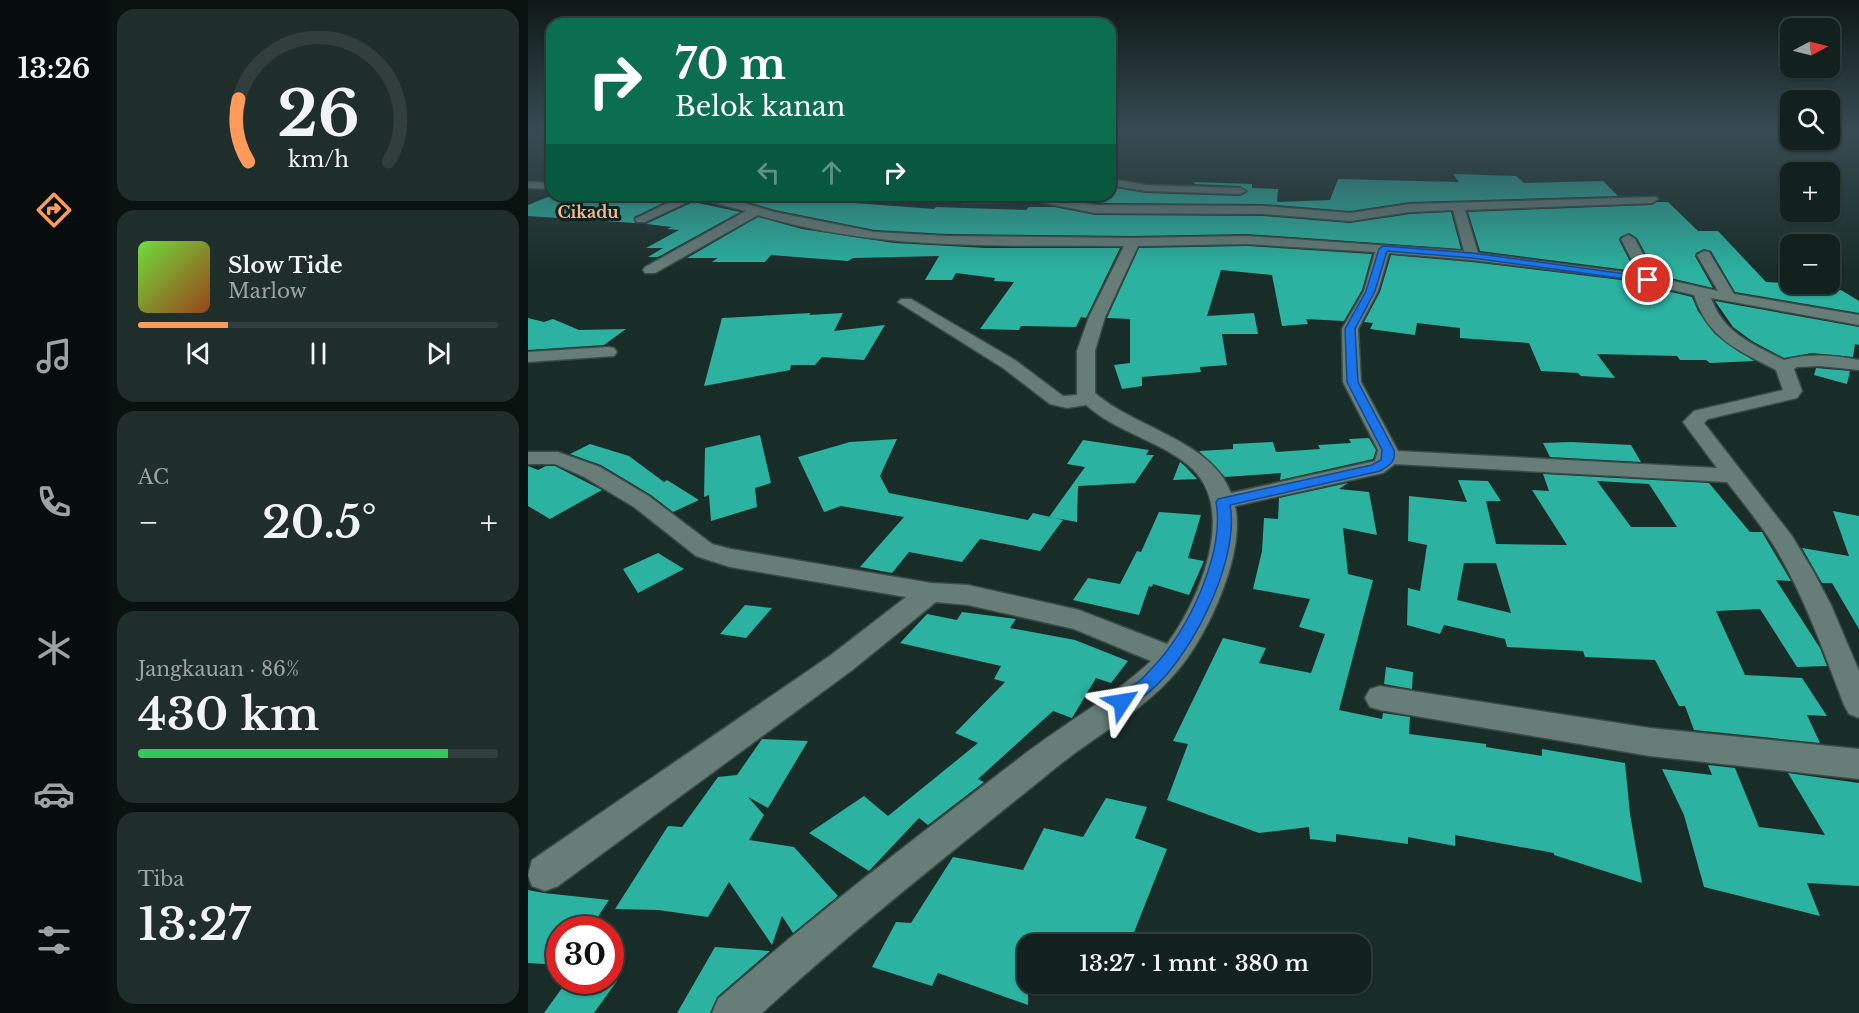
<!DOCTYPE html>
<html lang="id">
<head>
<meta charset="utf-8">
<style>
	:root { --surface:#12211e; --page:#1f2e2b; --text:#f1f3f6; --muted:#9ca3a4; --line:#313e3c; --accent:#ff9b5a }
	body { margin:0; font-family:"Libre Baskerville",serif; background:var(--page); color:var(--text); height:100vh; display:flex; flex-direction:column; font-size:22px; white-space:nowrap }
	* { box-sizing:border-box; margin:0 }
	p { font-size:20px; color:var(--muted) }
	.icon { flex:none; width:33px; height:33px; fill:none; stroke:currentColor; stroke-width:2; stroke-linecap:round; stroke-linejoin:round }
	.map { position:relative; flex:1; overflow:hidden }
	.sheet { display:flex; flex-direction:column; gap:9px; padding:9px; background:#0a1210; width:420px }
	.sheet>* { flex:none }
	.banner { position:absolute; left:18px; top:18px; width:570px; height:183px; border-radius:18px; box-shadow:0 2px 4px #0004,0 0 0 2px var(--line); background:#0b6e4f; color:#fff; overflow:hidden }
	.needle { width:39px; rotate:83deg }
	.controls { position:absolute; left:1252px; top:18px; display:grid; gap:12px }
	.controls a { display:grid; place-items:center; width:60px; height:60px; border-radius:12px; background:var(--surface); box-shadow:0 2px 4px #0004,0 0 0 2px var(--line); font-size:30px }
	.speed { position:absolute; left:18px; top:916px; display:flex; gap:12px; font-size:30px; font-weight:700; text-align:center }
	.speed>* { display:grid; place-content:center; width:78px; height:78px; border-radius:50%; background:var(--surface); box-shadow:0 2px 4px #0004,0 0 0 2px var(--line); line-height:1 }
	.speed .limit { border:9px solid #d22; background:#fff; color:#111 }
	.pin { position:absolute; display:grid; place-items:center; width:51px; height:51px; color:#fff; margin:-26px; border:3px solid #fff; border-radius:50%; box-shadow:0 2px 6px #0007 }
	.me { position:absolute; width:66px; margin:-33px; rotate:57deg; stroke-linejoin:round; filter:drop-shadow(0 0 4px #0008) }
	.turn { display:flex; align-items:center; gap:21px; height:126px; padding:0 30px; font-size:27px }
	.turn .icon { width:78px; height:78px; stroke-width:2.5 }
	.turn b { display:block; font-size:42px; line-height:51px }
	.lanes { display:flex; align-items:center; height:57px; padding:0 30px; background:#0003; justify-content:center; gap:30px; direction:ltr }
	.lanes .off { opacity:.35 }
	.big { font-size:45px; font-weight:600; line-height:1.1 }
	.sheet .tile { flex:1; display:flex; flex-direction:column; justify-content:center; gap:9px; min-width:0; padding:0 21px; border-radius:18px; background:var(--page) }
	.sheet .dial { align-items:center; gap:0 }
	.dial svg { height:156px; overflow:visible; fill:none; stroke:var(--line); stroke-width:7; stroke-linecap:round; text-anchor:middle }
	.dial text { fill:var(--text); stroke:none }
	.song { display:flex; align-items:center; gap:18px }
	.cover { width:72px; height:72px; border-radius:9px; background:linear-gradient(135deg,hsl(100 70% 55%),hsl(20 70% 35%)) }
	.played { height:6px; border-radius:3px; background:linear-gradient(90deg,var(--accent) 25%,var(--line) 25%) }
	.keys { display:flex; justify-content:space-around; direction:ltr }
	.heat { display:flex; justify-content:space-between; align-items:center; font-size:33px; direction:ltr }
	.charge { height:9px; border-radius:4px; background:linear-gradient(90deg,#34c759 86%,var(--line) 0) }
	.trip { position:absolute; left:489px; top:934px; width:354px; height:60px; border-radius:18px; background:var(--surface); box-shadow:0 2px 4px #0004,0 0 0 2px var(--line); font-weight:600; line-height:60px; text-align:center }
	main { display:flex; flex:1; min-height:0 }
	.dock { display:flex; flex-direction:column; width:108px; justify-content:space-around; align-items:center; background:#070d0c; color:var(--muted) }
	.dock .icon { width:42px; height:42px }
	.dock .active { color:var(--accent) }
	.dock b { font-size:27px; color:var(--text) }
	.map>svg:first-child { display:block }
	.building { fill:#2bb2a0; fill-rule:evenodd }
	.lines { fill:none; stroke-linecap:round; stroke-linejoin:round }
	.minor-casing { stroke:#3a4a47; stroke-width:3 }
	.minor { fill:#677d78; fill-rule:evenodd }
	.route { fill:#1a73e8; stroke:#114b97; stroke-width:1.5 }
	.labels { text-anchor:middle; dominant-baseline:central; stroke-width:6; stroke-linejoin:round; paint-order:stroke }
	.far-quarter-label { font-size:16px; font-weight:bold; fill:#fcb68b; stroke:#0e221e }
</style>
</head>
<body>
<main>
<nav class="dock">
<b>13:26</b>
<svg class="icon active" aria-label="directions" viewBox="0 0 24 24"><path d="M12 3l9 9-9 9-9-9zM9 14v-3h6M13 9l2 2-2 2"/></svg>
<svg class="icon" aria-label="music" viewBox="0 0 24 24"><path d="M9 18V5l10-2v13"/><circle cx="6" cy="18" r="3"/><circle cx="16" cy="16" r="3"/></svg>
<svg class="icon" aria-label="phone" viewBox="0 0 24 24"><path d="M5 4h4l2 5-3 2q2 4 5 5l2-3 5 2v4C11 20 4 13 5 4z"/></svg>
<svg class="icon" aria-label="climate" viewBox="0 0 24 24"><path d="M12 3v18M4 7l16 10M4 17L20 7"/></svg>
<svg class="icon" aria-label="car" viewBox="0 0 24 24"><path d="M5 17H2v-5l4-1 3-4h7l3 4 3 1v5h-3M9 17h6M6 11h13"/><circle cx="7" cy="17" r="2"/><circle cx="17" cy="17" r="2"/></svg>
<svg class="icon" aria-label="filters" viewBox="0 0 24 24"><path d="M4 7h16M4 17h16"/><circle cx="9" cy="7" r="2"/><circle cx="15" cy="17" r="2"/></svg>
</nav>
<section class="sheet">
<div class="tile dial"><svg viewBox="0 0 100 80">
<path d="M14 69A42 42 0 1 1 86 69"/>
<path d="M14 69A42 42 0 0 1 9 37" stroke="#ff9b5a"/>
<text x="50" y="56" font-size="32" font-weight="700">26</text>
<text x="50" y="72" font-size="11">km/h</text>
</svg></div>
<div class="tile">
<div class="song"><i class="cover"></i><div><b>Slow Tide</b><p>Marlow</p></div></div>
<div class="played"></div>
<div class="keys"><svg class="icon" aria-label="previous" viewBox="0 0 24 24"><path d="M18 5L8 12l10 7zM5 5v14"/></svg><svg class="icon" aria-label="pause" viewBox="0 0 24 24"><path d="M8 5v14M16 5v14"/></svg><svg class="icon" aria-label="next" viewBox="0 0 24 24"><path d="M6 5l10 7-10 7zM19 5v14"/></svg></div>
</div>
<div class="tile"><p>AC</p>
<div class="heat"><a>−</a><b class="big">20.5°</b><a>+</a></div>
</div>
<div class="tile"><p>Jangkauan · 86%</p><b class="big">430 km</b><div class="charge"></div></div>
<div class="tile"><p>Tiba</p><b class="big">13:27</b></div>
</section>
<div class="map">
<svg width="1331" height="1013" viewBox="0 0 1331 1013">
	<rect width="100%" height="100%" fill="#182c28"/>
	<path class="building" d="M925,174L988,176L996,183L1075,181L1090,196L882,202L822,211L736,204L567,203L543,199L547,195H582V187L618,193L712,196L720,192L712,186L666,184L667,182L724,184V188L750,189L749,202L802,200L810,179L931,182Z
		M25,195H79L141,200L106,217L107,223L0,216V205Z
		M234,196L406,209L408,207L498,210L501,207H526L567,215L736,216L822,223L882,214L923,212L933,249L719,234L605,236L419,234L347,230L247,210L220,202Z
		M165,202L212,212L130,257H120L135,248H118L151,230L139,229L144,227L118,224Z
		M1129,202H1140L1170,231H1190L1238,282L1271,284L1281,292L1313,290L1331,301V313L1207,292L1183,251L1176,249L1168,253L1167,256L1185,288L1129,275L1109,238L1101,233L1092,237L1091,240L1107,271L952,251L940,212L1124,205Z
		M230,217L274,229L366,243L458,248H592L558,318L553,317L548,327L493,326L491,330L452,329L486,282L466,281L467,278L428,273L424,280H397L411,256L325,258L320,261L243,255L237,262H184L190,258H159Z
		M719,246L844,254L834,290L816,321L778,319L780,324L754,326L744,275L693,270L679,316L726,313L730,334H694L699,365L672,367L673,372L614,377V386L594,389L586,365L602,363V319L579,318L611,248Z
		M863,255L944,262L1093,280L1164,297L1170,311L1187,334L1226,361L1182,363L1178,360H1152L1149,356L1069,354L1087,378L1053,376L1050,373L1013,371L1001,343L932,338V328L889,323L887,335L842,329L845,323L836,322L852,292Z
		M1187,301L1331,327V345L1327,344L1325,357L1284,353L1256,358L1224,341L1205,327Z
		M283,313L281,315L315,313L306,331L357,325L336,360L294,357L287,365H263L262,370L176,386L194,318Z
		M0,318L16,322L25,319L51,330L98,329L76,345L0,350Z
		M1288,368L1322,371L1319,384L1286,375Z
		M232,435L243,483L227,488L229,507L183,521L181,495L176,497L177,448Z
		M841,438L848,450L845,459L752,480L753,473L697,477L671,451L705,449V444L745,442L748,452L792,449L790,445L823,443L821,439Z
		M369,439L352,476L361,493L500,520L505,513L535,520L512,551L452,539L434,562L381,552L364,573L332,567L376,517L313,506L296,512L270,457L322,442Z
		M555,440L621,450L618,455H626L607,483L550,486L549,522L521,517L557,467L539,464Z
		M1043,442L1103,445L1113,462L1022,457L1015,443Z
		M62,444L101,456L136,482L139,480L171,500L145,512L123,495L73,465L42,454Z
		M652,462L658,467L669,479L645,480Z
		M0,466L10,470L18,466H27L74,490L22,519L0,506Z
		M1015,474L1181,483L1222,532H1234L1263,581L1248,580L1292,648L1299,666L1269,667L1232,609L1188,611L1217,675L1274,678L1299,716L1279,715L1292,743L1166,730L1157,706H1151L1127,660L1057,657L1055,651L979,647L977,639L916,625L912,634L879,625L880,588L892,591L899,545L880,541L881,496L939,502L930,480L960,481L973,501H958L968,544L1039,545L1004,490L1021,491ZM1069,481L1121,484L1149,527H1103ZM936,563H968L983,613L929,600Z
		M820,483L811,489L841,492L849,535L815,528L820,574L845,580L811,710L854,719L855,713L882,717L881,734L958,744V747L1014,756V749L1097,763L1102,814L1114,883L1026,855V853L927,835V846L880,837V844L808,834V842L782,839L781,827L731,833L639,800L660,744L645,741L695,638L738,648L731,663L783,673L797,634L771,627L782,599L725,589L734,551L736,518L750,519L751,498Z
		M1305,511L1331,516V629L1304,583H1294L1274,548L1321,556Z
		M631,512L673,515L660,558L676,561L661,595L625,584L624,587L621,586L611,615L545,600L560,578L592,584L609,551L613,552Z
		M130,553L156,569L110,593L95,569Z
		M217,605L244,608L218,638L192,634Z
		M434,612L488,619L482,628L547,640L600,661L583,683L568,678L544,718L525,711L450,779L456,782L400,825L391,818L341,871L281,833L336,796L360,816L450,743L427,733L477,682L466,679L473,666L372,643L399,614L429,620Z
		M858,667L885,672L884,689L856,684Z
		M234,739L280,741L240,808L220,797L236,815L221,840L266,847L310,896L265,933L254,916L244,945L201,882L180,917L130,910L87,909L140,826L154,827L190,777L209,775Z
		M1180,765L1207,768L1231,827L1297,835L1260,773L1331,783V886L1279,883L1292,916L1176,887L1156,815L1134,769L1184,775Z
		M578,798L619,807L607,838L639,849L601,945H500V1005L410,973L404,986L344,967L368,922L383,923L425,857L495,870L516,828L555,837Z
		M0,890L16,893L81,900L61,930H32V965L0,963Z
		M187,947L242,951L189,997L182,1013H149Z
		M39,981H89L66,1013H16Z"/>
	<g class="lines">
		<defs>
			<path id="minor" d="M582,179L618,185L712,188L718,191L712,194L618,191L582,185Z
				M0,182L24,183V189L0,188Z
				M156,195H190L246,212L347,232L419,236L605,238L719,236L936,251L925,210L882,212L822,221L736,214L567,213L508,201L436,203L430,199L436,195H511L567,205L736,206L822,213L882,204L1128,197L1130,199L1124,203L937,210L950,253L1111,274L1093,239L1100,235L1107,239L1127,277L1190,291L1169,255L1176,251L1181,252L1206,294L1331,315V325L1183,298C1195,333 1226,345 1256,360C1281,353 1306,355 1331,360V370L1292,366L1269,367L1266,369L1274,391L1269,398L1180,419L1176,423L1264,536L1285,571L1303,605L1331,671V718L1321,714L1316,705C1296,652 1277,598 1248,549C1234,526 1216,504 1199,482L867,464L855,473L707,506C718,552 680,635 650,670C619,708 569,735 530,766C430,847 329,926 234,1013H184L190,999C291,911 396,831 502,750C542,720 587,695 623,661L546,629L440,605L408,602L323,671L30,886L17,891L4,886L0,875L4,860L303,655L378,597L202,567L168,556L106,507L56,477L27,464H0V452H30L72,467L122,497L184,544L203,549L403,583L440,585L551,610L639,644C671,601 712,507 660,465C630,440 588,432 558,405L539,408L522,404L475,368L370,302L373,299H383L487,360L535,396L549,395V351L561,317L596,246C474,245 349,251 230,215L127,273H117L115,270L117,267L218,211L168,198L117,222H109L107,219ZM719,244L847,252L836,291L814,329L815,382L850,450L847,461L703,493C684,441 607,428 567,393V351L577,317L610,246ZM861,253L944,260L1093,278L1166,295C1180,339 1210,350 1248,370L1255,390L1166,411L1155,422L1189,468L870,451L833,382L830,329L850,291Z
				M80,347L86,348L89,352L86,356L0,362V352Z
				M852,686L1122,728L1331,749V779L1122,756L852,710L842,707L837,698L842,689Z"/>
		</defs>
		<use href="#minor" class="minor-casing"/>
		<use href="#minor" class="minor"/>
	</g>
	<linearGradient id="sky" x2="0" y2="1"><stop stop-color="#0d1816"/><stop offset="0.48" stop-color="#374b53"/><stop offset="1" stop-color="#374b53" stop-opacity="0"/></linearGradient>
	<rect width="1331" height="272" fill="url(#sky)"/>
	<path class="route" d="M855,246L944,253L1120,277L1125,280L1120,282L944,258L859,251L847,291L827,329L830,382L866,450C868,462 862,465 852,471L702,505C713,561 659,668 612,699C604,705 597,711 587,707L585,702C589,692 601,688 610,682C616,678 621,671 626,666C661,630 697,552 688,502L690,499L844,465L853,460L854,450L819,382L817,329L838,291L851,249Z"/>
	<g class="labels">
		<g class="far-quarter-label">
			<text x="60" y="212">Cikadu</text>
		</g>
	</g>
</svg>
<div class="controls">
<a><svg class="needle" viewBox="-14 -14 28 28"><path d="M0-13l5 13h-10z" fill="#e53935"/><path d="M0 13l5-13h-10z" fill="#9ca3a4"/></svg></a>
<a><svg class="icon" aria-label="search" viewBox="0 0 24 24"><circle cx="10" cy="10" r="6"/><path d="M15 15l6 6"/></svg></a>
<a>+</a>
<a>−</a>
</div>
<div class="speed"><div class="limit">30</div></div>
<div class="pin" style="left:1120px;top:280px;background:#d93025"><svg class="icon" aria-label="arrive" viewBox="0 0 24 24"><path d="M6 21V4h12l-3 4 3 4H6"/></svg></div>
<svg class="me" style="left:594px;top:702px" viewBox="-20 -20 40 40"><path d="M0-17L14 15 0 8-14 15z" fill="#1a73e8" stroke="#fff" stroke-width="4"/></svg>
<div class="trip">13:27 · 1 mnt · 380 m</div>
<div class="banner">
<div class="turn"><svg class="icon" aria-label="right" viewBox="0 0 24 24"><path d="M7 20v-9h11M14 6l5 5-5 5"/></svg><div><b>70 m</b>Belok kanan</div></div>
<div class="lanes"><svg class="icon off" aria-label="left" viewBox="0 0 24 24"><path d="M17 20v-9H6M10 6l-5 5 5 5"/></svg><svg class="icon off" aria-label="ahead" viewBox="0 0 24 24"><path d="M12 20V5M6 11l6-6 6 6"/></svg><svg class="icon" aria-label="right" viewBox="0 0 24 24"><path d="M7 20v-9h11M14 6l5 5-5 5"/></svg></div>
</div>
</div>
</main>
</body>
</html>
